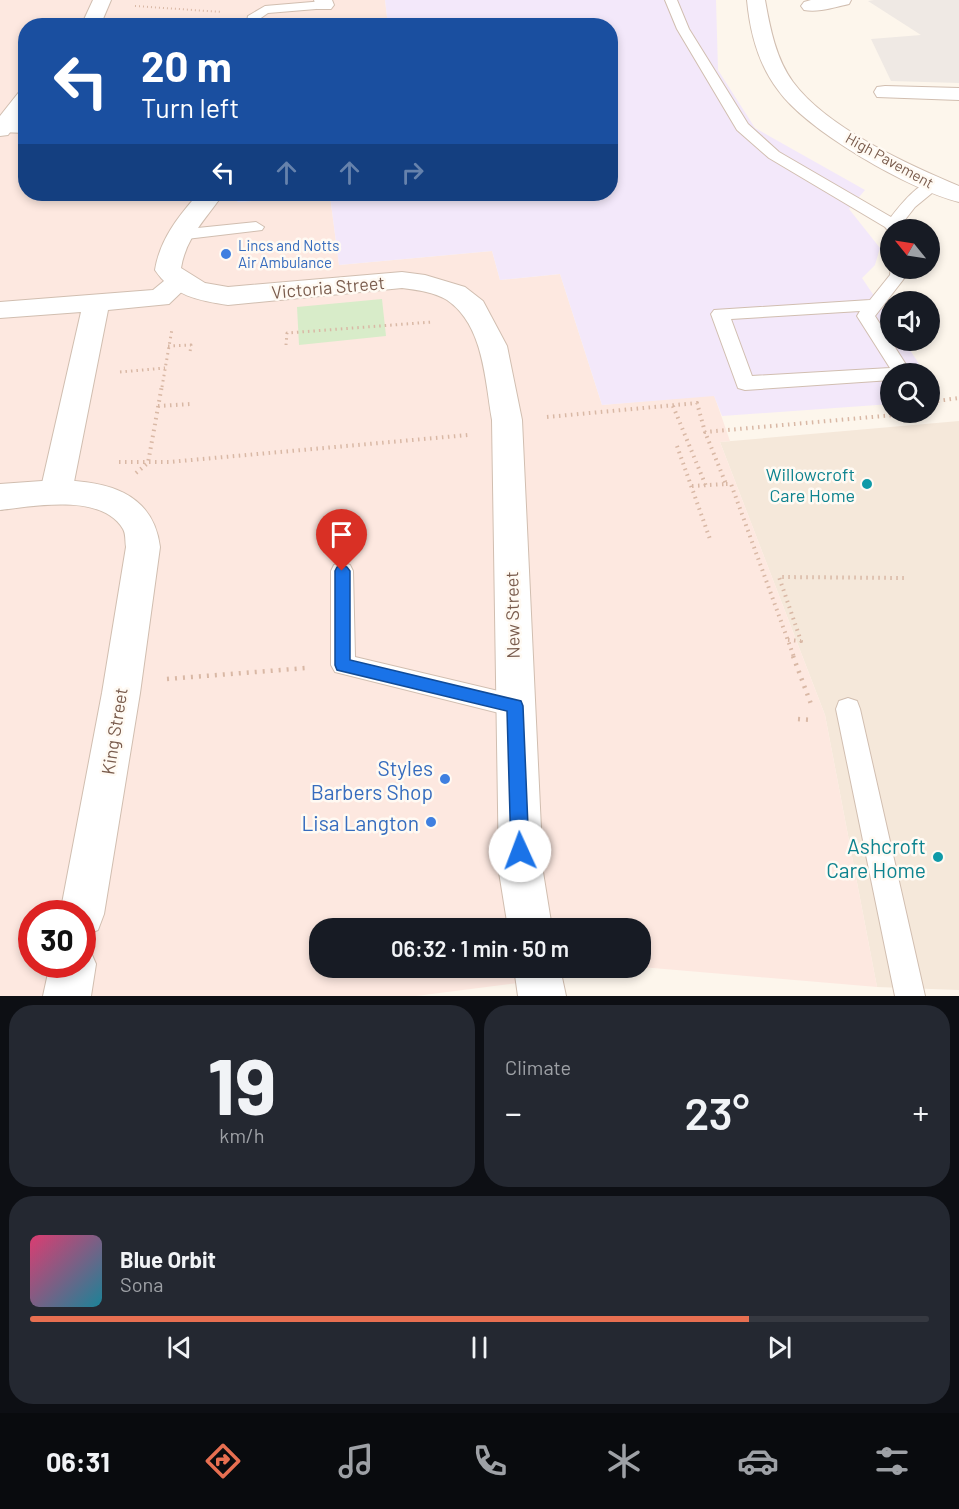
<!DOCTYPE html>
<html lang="en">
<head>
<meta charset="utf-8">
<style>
	:root { --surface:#171b24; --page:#242831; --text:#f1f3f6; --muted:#9ea1a6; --line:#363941; --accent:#e76f51 }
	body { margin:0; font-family:Barlow,sans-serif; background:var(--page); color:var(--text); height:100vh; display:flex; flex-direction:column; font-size:22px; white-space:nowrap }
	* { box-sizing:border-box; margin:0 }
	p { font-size:20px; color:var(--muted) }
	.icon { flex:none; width:33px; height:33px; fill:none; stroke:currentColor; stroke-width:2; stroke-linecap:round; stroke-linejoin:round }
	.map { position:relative; height:996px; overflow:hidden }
	.panel { display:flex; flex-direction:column; gap:9px; padding:9px; background:#0d0f14; flex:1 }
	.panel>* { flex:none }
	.banner { position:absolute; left:18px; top:18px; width:600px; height:183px; border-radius:24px; box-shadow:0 3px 9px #0003; background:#1a4fa0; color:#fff; overflow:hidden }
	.needle { width:39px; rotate:300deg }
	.tools { position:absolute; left:880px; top:219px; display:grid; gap:12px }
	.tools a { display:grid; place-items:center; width:60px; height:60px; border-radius:50%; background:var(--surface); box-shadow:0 3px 9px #0003; font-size:30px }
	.speed { position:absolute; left:18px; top:900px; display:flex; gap:12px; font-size:30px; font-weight:700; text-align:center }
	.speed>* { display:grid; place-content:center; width:78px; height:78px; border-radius:50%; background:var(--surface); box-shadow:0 3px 9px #0003; line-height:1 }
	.speed .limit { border:9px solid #d22; background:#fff; color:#111 }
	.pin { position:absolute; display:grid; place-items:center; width:51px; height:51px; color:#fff; margin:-62px -26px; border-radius:50% 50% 50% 0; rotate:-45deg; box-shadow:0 0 6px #0007 }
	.pin .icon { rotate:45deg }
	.me { position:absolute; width:66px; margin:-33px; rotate:358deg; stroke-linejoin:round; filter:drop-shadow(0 0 4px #0008) }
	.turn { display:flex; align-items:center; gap:21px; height:126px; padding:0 24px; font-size:27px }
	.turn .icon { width:78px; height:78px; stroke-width:2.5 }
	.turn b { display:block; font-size:42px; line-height:51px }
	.lanes { display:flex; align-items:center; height:57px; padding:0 24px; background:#0003; justify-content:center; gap:30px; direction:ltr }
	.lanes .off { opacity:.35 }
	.big { font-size:45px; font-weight:600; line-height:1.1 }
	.panel .card { flex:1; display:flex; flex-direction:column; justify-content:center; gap:9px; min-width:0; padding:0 21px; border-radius:24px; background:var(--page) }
	.panel .dial { align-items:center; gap:0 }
	.dial b { font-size:78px; line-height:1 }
	.song { display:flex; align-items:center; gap:18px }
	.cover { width:72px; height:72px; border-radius:9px; background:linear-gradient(135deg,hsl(340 70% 55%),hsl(190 70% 35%)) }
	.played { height:6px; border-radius:3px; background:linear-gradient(90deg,var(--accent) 80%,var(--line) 80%) }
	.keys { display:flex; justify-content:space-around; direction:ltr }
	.heat { display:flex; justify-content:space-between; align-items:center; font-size:33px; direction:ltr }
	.panel .tiles { flex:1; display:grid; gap:9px; grid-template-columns:1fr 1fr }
	.card:last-child { grid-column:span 2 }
	.trip { position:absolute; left:309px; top:918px; width:342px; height:60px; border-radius:24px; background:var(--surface); box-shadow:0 3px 9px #0003; font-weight:600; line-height:60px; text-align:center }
	.tab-bar { display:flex; height:96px; justify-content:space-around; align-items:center; background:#090b0e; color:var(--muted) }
	.tab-bar .icon { width:42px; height:42px }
	.tab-bar .current { color:var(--accent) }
	.tab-bar b { font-size:27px; color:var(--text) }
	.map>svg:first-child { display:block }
	.residential { fill:#f5e8da }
	.commercial { fill:#fde8e0; fill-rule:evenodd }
	.industrial { fill:#efe9e4 }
	.education { fill:#f3e8fa }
	.green { fill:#d8ecc9 }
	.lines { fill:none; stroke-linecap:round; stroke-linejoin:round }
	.service-casing { stroke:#d1beb0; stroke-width:2 }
	.pedestrian-casing { stroke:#d1beb0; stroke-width:2 }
	.minor-casing { stroke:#d1beb0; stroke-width:2 }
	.path-far3 { stroke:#d9b8a5; stroke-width:2; stroke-dasharray:1 3; stroke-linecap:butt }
	.path-far2 { stroke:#d9b8a5; stroke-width:3; stroke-dasharray:1.5 4; stroke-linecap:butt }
	.path-far1 { stroke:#d9b8a5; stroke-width:4; stroke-dasharray:1.5 4.5; stroke-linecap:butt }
	.path { stroke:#d9b8a5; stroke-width:4.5; stroke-dasharray:2 6; stroke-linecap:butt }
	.service { fill:#fff; fill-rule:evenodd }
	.pedestrian { fill:#fff; fill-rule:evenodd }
	.minor { fill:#fff; fill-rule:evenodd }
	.route { fill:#1a73e8; stroke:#114b97; stroke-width:1.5 }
	.shop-dot { fill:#3f7fe0; stroke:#fffaf3; stroke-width:2 }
	.culture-dot { fill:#0f9aa8; stroke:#fffaf3; stroke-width:2 }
	.labels { text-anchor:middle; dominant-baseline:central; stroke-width:5; stroke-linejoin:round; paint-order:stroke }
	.far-street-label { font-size:15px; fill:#7a5c4d; stroke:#fffaf3 }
	.far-shop-label { font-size:15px; fill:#366cbe; stroke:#fffaf3; text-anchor:start }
	.street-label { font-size:18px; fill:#7a5c4d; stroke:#fffaf3 }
	.culture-label { font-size:18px; fill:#0d838f; stroke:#fffaf3; text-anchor:end }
	.near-shop-label { font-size:21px; fill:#366cbe; stroke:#fffaf3; text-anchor:end }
	.near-culture-label { font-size:21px; fill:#0d838f; stroke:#fffaf3; text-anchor:end }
</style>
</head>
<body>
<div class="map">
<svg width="959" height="996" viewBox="0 0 959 996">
	<rect width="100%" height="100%" fill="#fdf6ec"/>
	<path class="residential" d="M959,421V990L877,987L825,715L720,442Z"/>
	<path class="commercial" d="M0,0H385L388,25L26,26V194H242L238,202L330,196L339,265L492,251L500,280L560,274L602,405L714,395L730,441L720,442L825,715L877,987L641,967L640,928H320V968H635L416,996H0ZM32,914H82V964H32Z"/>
	<path class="industrial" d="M874,0H959V83L891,81L871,39L921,35L868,1Z"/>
	<path class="education" d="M385,0H716L718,70L755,128L865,190L849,209L880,248L875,265L862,278L891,321V340L904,341L925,373L891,374V404L722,416L714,396L602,405L560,274L500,280L492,251L339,265L330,196L237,202L242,194H610V26L381,25H388Z"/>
	<path class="green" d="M382,299L386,336L299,345L297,307Z"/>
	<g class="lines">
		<defs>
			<path id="service" d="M665,0H677L689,29L748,124L779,152L891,217C902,203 917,184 935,179L943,184L915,207L901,225L902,230H891V234L885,227L769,158L737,130L677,29Z
				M324,1L328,2V8L268,13L258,20V26H246L248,16L265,6Z
				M256,222L264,227L262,230L178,240L170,235L178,230Z
				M891,266V268H906V276L875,316L912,374H891V380L745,390L738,388L711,314L714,310L870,300L890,275ZM860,311L857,316L890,368L752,376L731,319Z
				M342,562L350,565L353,571L355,657L515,695L524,698L527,706L524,714L515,717L335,672L331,665V571L334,565Z
				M848,698L857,701L860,709L925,996H895L836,709L839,701Z"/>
			<path id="pedestrian" d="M93,0H111L100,26H81Z
				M26,90V111L8,135L0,136V116L19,92Z
				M179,274L188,276L192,282L169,304L108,310L72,492L67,500L56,504L45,500L40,492L81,312L0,318V302L153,290L170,276Z"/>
			<path id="minor" d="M314,0H332L334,5L331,9H317Z
				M747,0H765C770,28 776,59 793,82C827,128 907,164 959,186V202C910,190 807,131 778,90C758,64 750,32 747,0Z
				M811,0H851L849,4C835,7 818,13 804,10L801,6L804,2Z
				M885,86L959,88V100L877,97L874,92L877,87Z
				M26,119V133L0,132V120Z
				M198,194H223C206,219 186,237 181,268L205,283L228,287L402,272L425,275L465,287L483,301L507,346L522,420L543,872L552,928H508L499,872L492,420C485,381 484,325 447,300C434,292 417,290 402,288L228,305C200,301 171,295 155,270C160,239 178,217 198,194Z
				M56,480C105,481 153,491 160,547L140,693L104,914L98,930L82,936V914H60L102,693L126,547C125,541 126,534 123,529C102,493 34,506 0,510V484Z
				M82,945L89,948L96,964L91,996H43L50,964H82Z
				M514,968H560L566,996H518Z"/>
		</defs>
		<use href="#service" class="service-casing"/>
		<use href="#pedestrian" class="pedestrian-casing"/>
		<use href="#minor" class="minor-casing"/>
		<path class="path-far3" d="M135,6L222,12"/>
		<path class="path-far2" d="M286,345L287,333L432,322
			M168,346L191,345L190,352
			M120,372L165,368
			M162,387L172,329"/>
		<path class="path-far1" d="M930,398L937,401
			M158,406L191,404
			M673,406L706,486
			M930,410L937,401L959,398
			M547,417L697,403L705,432L928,412
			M677,446L711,542
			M119,462H169L468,435
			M136,473L148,463L162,385
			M726,484H731L794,657
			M692,486L726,484L705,432
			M788,640L801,641L779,577L906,578"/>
		<path class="path" d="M793,656L811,704
			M167,679L306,668
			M798,719L813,720"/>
		<use href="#service" class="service"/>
		<use href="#pedestrian" class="pedestrian"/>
		<use href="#minor" class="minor"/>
	</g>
	<path class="route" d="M342,565L347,567L350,571V660L521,701L523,706L529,851L526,857L520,860L514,857L511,851L507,711L337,670L335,665V571L337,567Z"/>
	<g class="shop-dot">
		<circle cx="226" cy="254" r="6"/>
		<circle cx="445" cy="779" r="6"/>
		<circle cx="431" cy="822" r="6"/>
	</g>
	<g class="culture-dot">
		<circle cx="867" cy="484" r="6"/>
		<circle cx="938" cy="857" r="6"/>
	</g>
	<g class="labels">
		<g class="far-street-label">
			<text transform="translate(890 160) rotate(29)">High Pavement</text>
		</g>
		<g class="far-shop-label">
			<text x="238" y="245">Lincs and Notts<tspan x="238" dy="17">Air Ambulance</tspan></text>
		</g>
		<g class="street-label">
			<text transform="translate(328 287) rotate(-5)">Victoria Street</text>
			<text transform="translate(512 615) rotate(-91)">New Street</text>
			<text transform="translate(114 731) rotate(-81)">King Street</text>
		</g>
		<g class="culture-label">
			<text x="855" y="474">Willowcroft<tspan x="855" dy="21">Care Home</tspan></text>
		</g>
		<g class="near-shop-label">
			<text x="433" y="767">Styles<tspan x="433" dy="24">Barbers Shop</tspan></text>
			<text x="419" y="822">Lisa Langton</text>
		</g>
		<g class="near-culture-label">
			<text x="926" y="845">Ashcroft<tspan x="926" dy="24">Care Home</tspan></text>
		</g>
	</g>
</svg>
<div class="tools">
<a><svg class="needle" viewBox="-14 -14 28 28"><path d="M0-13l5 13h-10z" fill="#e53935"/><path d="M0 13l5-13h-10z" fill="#9ea1a6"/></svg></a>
<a><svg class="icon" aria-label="sound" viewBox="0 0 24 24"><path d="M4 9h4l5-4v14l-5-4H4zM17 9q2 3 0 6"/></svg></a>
<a><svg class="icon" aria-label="search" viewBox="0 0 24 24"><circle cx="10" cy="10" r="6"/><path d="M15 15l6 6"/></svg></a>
</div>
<div class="speed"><div class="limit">30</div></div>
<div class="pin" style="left:342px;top:571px;background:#d93025"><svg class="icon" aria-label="arrive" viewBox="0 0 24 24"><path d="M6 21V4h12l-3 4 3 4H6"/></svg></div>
<svg class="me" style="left:520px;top:851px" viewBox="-20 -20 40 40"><circle r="19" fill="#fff"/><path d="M0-13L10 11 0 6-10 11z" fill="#1a73e8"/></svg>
<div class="trip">06:32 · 1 min · 50 m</div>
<div class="banner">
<div class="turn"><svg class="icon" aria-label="left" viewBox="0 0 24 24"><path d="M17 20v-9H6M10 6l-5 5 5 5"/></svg><div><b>20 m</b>Turn left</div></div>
<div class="lanes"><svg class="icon" aria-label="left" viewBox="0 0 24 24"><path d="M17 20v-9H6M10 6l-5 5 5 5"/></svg><svg class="icon off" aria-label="ahead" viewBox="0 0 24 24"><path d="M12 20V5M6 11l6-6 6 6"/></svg><svg class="icon off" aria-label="ahead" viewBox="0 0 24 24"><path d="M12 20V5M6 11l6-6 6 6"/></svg><svg class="icon off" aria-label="right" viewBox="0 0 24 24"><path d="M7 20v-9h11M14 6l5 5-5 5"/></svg></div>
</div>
</div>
<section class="panel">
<div class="tiles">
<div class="card dial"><b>19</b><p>km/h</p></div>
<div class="card"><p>Climate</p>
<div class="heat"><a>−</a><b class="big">23°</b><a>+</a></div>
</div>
<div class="card">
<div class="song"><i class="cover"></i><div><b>Blue Orbit</b><p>Sona</p></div></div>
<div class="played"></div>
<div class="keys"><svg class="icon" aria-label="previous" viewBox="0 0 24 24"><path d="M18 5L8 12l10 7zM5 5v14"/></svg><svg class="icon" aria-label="pause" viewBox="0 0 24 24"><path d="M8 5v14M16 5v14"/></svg><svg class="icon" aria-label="next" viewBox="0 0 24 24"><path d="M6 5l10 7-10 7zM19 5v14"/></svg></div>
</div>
</div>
</section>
<nav class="tab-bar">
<b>06:31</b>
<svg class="icon current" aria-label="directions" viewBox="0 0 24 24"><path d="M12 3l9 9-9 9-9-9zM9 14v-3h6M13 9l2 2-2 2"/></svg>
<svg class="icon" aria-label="music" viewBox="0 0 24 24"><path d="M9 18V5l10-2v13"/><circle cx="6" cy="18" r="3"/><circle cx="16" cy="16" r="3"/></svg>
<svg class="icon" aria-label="phone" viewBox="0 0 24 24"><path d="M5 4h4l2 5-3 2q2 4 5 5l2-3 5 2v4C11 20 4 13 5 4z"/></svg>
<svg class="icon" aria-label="climate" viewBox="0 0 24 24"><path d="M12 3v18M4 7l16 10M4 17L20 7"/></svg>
<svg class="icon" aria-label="car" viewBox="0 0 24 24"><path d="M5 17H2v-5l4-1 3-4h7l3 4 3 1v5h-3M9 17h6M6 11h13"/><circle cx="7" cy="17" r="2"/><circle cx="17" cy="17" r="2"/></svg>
<svg class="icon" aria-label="filters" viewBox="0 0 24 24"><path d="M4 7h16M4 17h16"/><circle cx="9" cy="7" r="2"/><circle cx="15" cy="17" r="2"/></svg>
</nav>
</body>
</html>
